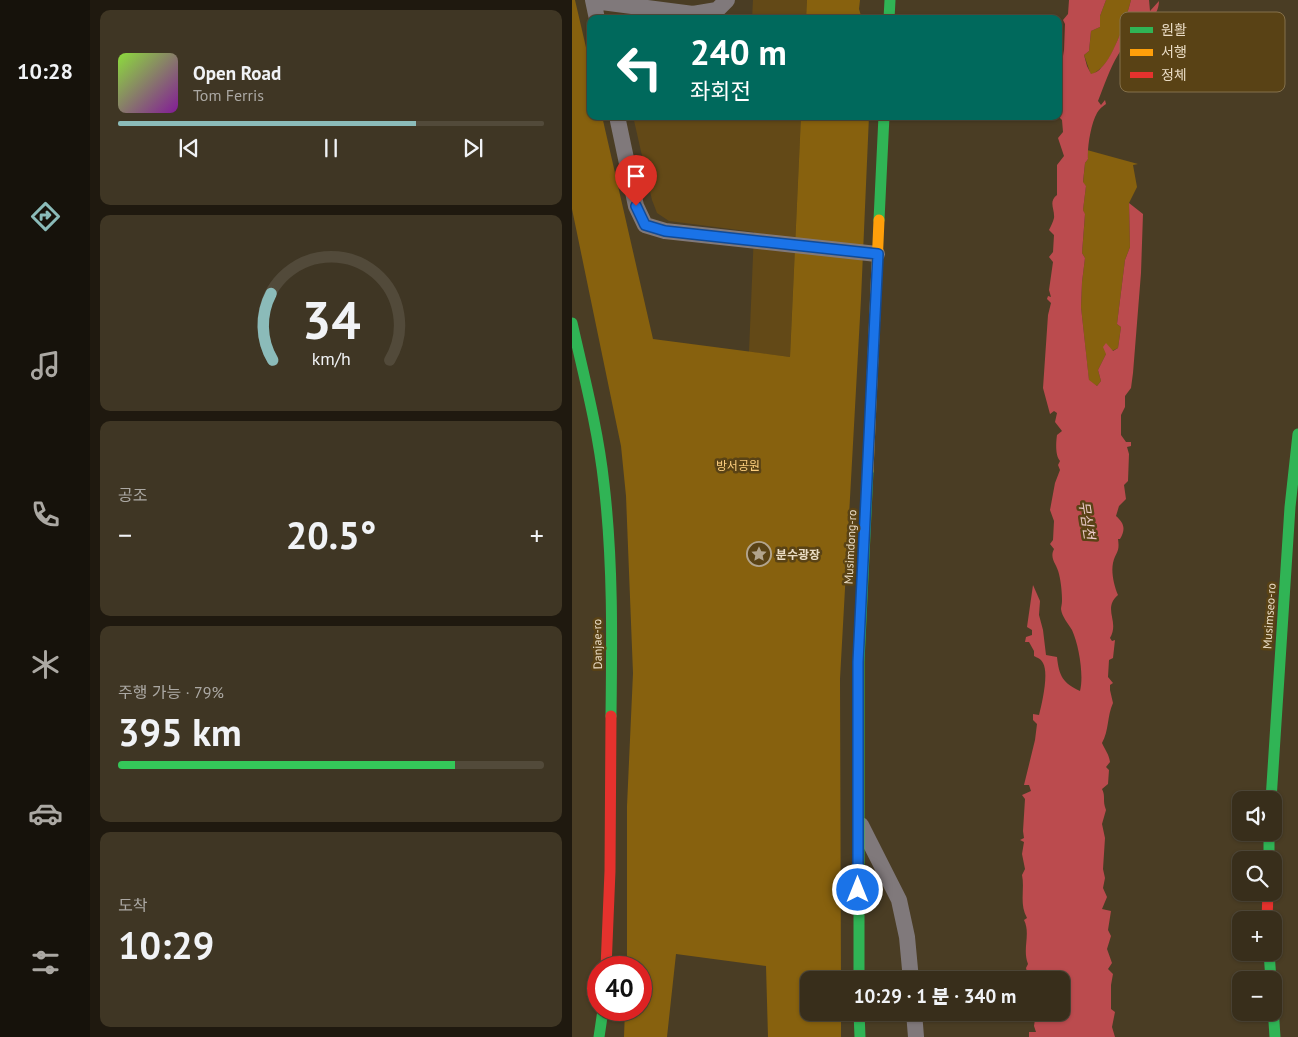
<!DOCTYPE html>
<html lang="ko">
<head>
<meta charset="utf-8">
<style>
	:root { --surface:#382e1b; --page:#3f3624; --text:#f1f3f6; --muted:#aba8a3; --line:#524a3a; --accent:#8bbbb9 }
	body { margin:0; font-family:"PT Sans","Noto Sans KR",sans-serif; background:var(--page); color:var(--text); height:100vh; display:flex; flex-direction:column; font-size:19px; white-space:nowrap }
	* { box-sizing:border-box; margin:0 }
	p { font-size:16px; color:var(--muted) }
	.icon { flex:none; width:28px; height:28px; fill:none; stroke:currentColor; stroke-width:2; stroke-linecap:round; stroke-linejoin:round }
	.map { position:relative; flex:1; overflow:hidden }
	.drawer { display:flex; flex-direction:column; gap:10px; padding:10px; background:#1f190f; width:482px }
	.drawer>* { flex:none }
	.banner { position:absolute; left:15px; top:15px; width:475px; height:105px; border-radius:10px; box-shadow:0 1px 4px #0004,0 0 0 1px var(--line); background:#00695c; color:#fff; overflow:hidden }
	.tools { position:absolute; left:660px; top:791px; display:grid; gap:10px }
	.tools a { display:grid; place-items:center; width:50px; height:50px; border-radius:10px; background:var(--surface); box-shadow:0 1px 4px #0004,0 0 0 1px var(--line); font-size:25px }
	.speed { position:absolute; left:15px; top:956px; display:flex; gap:10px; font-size:25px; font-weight:700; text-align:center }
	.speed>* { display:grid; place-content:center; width:65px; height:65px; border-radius:50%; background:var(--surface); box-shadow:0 1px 4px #0004,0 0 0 1px var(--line); line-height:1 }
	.speed .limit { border:8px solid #d22; background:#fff; color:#111 }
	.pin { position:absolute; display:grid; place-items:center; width:42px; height:42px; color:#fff; margin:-51px -21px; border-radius:50% 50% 50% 0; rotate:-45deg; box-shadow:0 0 5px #0007 }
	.pin .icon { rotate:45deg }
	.me { position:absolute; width:55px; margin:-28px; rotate:0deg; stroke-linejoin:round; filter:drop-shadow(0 0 4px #0008) }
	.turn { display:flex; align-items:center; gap:18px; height:105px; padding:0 20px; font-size:22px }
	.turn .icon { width:65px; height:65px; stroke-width:2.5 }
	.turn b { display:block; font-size:35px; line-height:42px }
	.big { font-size:38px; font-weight:800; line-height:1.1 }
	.drawer .card { flex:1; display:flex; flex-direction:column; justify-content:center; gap:8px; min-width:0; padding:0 18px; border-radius:10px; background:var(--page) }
	.drawer .dial { align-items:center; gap:0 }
	.dial svg { height:130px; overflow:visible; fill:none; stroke:var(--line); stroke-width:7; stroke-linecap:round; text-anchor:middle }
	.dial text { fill:var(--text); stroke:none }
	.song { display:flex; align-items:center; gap:15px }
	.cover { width:60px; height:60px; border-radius:8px; background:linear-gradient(135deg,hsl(90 70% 55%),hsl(290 70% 35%)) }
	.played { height:5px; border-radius:2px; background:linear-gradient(90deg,var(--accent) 70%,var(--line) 70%) }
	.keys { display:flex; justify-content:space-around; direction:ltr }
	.heat { display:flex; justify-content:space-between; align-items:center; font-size:28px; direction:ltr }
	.charge { height:8px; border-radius:4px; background:linear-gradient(90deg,#34c759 79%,var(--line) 0) }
	.trip { position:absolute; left:228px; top:971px; width:270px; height:50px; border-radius:10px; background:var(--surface); box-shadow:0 1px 4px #0004,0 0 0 1px var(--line); font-weight:800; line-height:50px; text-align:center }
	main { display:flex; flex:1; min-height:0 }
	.tab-bar { display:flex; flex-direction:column; width:90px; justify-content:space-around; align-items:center; background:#16120b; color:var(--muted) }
	.tab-bar .icon { width:35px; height:35px }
	.tab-bar .current { color:var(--accent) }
	.tab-bar b { font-size:22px; color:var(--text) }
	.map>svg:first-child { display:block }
	.built { fill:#634917 }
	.green { fill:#87610e }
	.water { fill:#bb4b4e }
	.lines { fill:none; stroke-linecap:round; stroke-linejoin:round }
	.street { stroke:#80797b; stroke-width:16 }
	.fast { stroke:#30b455; stroke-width:11 }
	.slow { stroke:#ff9f0a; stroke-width:11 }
	.jam { stroke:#e5322d; stroke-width:11 }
	.route-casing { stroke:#114b97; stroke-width:12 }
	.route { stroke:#1a73e8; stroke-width:9 }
	.labels { text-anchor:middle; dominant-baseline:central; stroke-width:5; stroke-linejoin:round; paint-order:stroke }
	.park-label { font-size:12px; fill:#fdcf7e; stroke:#594215 }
	.street-label { font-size:12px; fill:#eadcc5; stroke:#594215 }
	.poi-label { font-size:12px; font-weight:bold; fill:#eadcc5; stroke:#594215; text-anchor:start }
	.water-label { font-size:14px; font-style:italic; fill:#eccbca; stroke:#594215 }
	.key { fill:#594215; stroke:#84704a; stroke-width:1 }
	.key-label { font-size:14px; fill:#eadcc5 }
</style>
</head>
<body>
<main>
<nav class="tab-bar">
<b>10:28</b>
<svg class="icon current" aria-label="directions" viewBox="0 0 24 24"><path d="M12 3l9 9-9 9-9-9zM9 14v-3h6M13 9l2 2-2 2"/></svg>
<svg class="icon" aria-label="music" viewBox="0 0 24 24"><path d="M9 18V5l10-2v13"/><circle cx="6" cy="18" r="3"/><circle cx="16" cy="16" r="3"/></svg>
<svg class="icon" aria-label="phone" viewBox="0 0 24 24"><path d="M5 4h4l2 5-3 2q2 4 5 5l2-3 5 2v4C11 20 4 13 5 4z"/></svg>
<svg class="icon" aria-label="climate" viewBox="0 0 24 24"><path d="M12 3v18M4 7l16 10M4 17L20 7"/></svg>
<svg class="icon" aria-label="car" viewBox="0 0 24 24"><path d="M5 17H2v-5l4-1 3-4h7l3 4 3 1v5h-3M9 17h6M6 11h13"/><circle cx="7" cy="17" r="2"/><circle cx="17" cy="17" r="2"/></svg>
<svg class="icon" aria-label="filters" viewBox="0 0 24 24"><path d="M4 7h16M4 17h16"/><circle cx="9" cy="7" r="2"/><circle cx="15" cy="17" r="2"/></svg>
</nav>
<section class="drawer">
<div class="card">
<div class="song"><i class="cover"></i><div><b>Open Road</b><p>Tom Ferris</p></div></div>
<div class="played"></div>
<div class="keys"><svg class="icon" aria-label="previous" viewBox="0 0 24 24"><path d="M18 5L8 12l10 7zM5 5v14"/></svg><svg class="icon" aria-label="pause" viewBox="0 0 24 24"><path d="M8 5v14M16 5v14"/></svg><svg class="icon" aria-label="next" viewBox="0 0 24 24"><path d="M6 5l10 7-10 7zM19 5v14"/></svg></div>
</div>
<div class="card dial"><svg viewBox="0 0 100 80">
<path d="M14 69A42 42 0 1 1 86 69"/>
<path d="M14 69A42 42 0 0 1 13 28" stroke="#8bbbb9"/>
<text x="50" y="56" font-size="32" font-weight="700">34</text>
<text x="50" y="72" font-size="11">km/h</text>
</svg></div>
<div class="card"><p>공조</p>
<div class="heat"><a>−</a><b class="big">20.5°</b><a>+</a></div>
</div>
<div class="card"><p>주행 가능 · 79%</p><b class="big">395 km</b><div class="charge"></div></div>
<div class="card"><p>도착</p><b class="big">10:29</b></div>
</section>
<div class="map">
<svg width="726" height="1037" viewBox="0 0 726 1037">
	<rect width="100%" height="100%" fill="#4a3d24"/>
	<path class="built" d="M181,0H235L234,19H180Z
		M61,116H229L218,357L177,352L182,232L97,221L85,213L80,200Z"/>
	<path class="green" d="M0,0H3L19,69V116H30L81,339L218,357L229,116H297L289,299L268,679L269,980H236V1012L269,1013V1037H196L194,966L104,954L95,1037H52L53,1010H69V968L55,967V806L61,673L54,496L49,446L0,209Z
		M235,0H288L287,9L290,19H234Z
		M534,0H559C555,16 542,58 529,68C526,71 522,73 519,75L512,55L517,51L519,31L528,27V16Z
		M515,150L566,164L561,165L565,187L557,203L558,247L553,260L545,324L549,327L546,348L534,354L526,370L529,381L525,386L517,381L509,307L510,282L513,258L510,253L513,215L511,210L514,186L511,183L513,163L516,159Z"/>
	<path class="water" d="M497,0H534L528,16V27L519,31L517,51L512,55L515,66L519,74C523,73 527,71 529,68C542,57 555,16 559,0H577L578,11L587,1C587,18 569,29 558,39C553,43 549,50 546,55C538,68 532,86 526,101L529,105L533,100L534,104C531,106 527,109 525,113C519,123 515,148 516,159L513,163L511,182L514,186L511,210L513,214L510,253L513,258L510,282L509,307L517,380L525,386L529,381L526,370L534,354L531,347L534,343L541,351L546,348L549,327L545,324L553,260L558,247L557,203L571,214L569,273L561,373L559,388L553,396V407L549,415V435L554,442H559V446L555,447L557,454L556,481L552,485L554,499L547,506L544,516C552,523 554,529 548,539H546C548,553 544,551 541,563C539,572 542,586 546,595C530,609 548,621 538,638L540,641L543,640L541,658L537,660L536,677L541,683L538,685V690L541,703C535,716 537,731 530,743C533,750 537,754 538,762L534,767L537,770L536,784L530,789C534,797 530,800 534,810L530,824L533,838L531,869L533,878L531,888L535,897L530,909L539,911L536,930L539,936L535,949L540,963L536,969L541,974L539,985V1009L543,1012L540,1027L543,1037H457V1032H464L462,1026L464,1013L489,1012V980H461L460,973L455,972L454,968L456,964C450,949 459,934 452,920L455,918C447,904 453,889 450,875L453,869L450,854L452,842L448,840L452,838L451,831L453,799L450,795L459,791L457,785H452L463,740L465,724L461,720V714L467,715C470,704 477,673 471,663C469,659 466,658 462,656V651L457,642H453L454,637L460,635V630L455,627L461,585L468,601L467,615L471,630L474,655L485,657C487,676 491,683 508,691C512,676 507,645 500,630C496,623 490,617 489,609C489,607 490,604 490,601C490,593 489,582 487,574C485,564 477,559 482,549L478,544L481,540L482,521L478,510L483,483L488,470L486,465L488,461C483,455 484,442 485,435L490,431L483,422L485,413L482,411L478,414L471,388L476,315L479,303L475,299L476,296L479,297L477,290L481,262L477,257L481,252L482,235L477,230C479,226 481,222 482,218C483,209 476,202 485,195V165L492,156L486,138L491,132L490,120L488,118L490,101L487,97L489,80L488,74L492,50L493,24L491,20L496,14Z"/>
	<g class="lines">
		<path class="street" d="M21,0L25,19
			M22,1L121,14L145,10L155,0
			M45,116L64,206L73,225L93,231L305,254
			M289,825L327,900L335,937L339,980
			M342,1012L344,1037"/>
		<path class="fast" d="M317,19L318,0
			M307,220L312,116
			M0,323C12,376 26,429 32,484C41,561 40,639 39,716
			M699,800L718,507L726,434
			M697,832V860
			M697,952L699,980
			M287,980V662L296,471
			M701,1007L703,1037
			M287,1012L288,1037
			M27,1037L31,1010"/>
		<path class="slow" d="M296,471L307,220"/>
		<path class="jam" d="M695,920L696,892
			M34,968L38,871L39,716"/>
	</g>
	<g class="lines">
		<defs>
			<path id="route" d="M64,206L73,225L93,231L306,254L286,662V890"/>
		</defs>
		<use href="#route" class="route-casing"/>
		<use href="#route" class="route"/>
	</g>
	<defs>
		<symbol id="sight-ring" viewBox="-11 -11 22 22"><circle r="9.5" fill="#594215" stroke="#b2a48d" stroke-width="1.5"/><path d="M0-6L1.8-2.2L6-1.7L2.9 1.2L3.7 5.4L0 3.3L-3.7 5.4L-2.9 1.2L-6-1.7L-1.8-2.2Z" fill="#b2a48d"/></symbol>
	</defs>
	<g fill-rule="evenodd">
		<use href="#sight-ring" x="173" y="540" width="28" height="28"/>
	</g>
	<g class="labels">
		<g class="park-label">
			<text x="166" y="465">방서공원</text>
		</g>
		<g class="street-label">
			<text transform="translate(278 547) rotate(-87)">Musimdong-ro</text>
			<text transform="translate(697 616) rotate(-86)">Musimseo-ro</text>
			<text transform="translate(25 644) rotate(-91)">Danjae-ro</text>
		</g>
		<g class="poi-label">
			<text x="204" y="554">분수광장</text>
		</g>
		<g class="water-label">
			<text transform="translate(515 520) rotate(81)">무심천</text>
		</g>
	</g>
	<rect x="548" y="12" width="165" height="80" rx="8" class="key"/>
	<rect x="558" y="27" width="23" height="6" fill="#30b455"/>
	<rect x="558" y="49" width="23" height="7" fill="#ff9f0a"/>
	<rect x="558" y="72" width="23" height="6" fill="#e5322d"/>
	<g class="key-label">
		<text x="589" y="35">원활</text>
		<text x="589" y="57">서행</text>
		<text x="589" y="80">정체</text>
	</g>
</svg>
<div class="tools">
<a><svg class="icon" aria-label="sound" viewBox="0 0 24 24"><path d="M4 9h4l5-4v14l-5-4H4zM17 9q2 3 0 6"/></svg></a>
<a><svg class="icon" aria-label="search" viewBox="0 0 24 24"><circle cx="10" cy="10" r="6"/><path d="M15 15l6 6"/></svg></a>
<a>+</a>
<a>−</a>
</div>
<div class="speed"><div class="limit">40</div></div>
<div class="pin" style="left:64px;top:206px;background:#d93025"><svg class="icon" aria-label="arrive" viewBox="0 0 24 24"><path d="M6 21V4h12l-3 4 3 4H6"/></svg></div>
<svg class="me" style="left:286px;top:890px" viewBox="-20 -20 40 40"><circle r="17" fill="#1a73e8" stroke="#fff" stroke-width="3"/><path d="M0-11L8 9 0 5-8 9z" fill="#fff"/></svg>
<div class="trip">10:29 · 1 분 · 340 m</div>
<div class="banner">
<div class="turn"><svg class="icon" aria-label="left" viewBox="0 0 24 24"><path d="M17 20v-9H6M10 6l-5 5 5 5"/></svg><div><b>240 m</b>좌회전</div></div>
</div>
</div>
</main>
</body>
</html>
